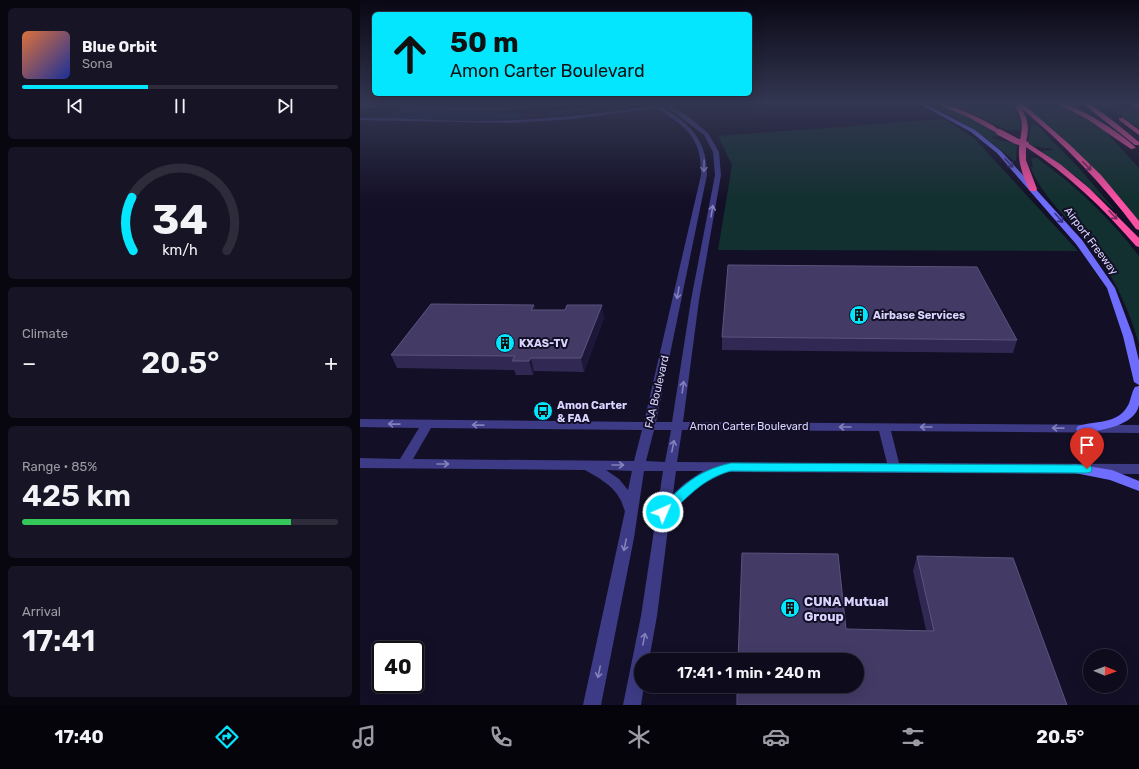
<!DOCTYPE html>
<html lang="en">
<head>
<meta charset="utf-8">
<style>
	:root { --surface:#0e0b1c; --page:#171425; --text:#f1f3f6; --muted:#9b9ba3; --line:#2e2b3b; --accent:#03e6fd }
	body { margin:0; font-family:Rubik,sans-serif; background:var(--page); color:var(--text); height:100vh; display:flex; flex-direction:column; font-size:15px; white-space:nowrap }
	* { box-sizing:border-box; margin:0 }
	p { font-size:13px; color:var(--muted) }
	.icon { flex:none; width:22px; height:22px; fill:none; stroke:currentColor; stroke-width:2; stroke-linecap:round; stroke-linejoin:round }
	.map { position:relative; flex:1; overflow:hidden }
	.sheet { display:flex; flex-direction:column; gap:8px; padding:8px; background:#08060f; width:360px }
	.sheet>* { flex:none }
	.hud { position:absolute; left:12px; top:12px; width:380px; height:84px; border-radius:6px; box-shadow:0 4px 16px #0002,0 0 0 1px var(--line); background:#03e6fd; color:#111; overflow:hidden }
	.needle { width:26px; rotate:91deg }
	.tools { position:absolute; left:723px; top:649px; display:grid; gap:8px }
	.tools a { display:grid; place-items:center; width:44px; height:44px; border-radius:50%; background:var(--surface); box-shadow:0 4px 16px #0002,0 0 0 1px var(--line); font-size:20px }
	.speed { position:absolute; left:12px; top:641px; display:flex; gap:8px; font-size:20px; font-weight:700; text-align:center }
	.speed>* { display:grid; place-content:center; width:52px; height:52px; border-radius:50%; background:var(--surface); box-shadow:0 4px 16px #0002,0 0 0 1px var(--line); line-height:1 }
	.speed .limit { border:2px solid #111; border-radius:6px; background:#fff; color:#111 }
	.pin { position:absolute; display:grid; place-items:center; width:34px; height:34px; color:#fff; margin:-41px -17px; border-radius:50% 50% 50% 0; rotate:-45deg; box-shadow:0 0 4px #0007 }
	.pin .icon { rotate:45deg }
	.me { position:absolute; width:44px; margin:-22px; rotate:45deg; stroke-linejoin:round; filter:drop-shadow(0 0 3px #0008) }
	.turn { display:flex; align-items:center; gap:14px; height:84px; padding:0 12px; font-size:18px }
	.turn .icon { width:52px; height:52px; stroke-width:2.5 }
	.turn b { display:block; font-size:28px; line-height:34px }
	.big { font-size:30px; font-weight:600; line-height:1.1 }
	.sheet .card { flex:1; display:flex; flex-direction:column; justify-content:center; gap:6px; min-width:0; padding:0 14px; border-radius:6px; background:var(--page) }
	.sheet .dial { align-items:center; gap:0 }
	.dial svg { height:104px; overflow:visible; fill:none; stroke:var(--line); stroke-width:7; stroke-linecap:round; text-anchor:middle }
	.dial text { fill:var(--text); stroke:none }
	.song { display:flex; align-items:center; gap:12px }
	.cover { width:48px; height:48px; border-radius:6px; background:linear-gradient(135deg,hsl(20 70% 55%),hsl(230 70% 35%)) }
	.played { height:4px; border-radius:2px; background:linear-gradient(90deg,var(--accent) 40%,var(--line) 40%) }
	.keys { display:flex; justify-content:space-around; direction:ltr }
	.heat { display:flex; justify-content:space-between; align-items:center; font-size:22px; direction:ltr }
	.charge { height:6px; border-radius:3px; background:linear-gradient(90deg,#34c759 85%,var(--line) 0) }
	.trip { position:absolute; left:274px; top:653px; width:230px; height:40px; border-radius:20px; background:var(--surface); box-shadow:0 4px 16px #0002,0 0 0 1px var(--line); font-weight:600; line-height:40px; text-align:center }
	.dock { display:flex; height:64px; justify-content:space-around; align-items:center; background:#06040b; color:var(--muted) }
	.dock .icon { width:28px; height:28px }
	.dock .selected { color:var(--accent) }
	.dock b { font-size:18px; color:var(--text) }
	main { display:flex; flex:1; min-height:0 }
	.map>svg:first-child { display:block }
	.green { fill:#12302f }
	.water { fill:#0b2044 }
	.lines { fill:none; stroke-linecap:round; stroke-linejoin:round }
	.tertiary { fill:#3d3b85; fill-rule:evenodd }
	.secondary { fill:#6f6dfe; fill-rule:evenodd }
	.motorway { fill:#fd51a5; fill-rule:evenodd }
	.motorway-bridge { stroke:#fd51a5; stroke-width:6 }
	.wall { fill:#312954 }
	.shaded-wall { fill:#1d173a }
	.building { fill:#433b66; stroke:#5a547e }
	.oneway { stroke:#38357c }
	.oneway2 { stroke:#8380bc }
	.oneway3 { stroke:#7c2d5f }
	.route { fill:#03e6fd; stroke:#0296a4 }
	.labels { text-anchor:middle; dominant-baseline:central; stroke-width:4; stroke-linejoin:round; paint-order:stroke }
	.street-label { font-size:11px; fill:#d9d5ff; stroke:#130f26 }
	.poi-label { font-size:11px; font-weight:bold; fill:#d9d5ff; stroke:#130f26; text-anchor:start }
	.near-poi-label { font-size:13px; font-weight:bold; fill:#d9d5ff; stroke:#130f26; text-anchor:start }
</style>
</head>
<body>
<main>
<section class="sheet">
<div class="card">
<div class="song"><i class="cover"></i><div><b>Blue Orbit</b><p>Sona</p></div></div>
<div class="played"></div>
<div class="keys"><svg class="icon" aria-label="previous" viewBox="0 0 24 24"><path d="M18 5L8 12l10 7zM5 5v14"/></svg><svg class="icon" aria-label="pause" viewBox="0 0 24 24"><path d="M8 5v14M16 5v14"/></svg><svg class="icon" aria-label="next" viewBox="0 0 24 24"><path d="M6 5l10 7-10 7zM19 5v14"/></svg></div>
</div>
<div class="card dial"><svg viewBox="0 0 100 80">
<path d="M14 69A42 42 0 1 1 86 69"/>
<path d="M14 69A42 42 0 0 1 13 28" stroke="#03e6fd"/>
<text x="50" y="56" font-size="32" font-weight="700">34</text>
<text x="50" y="72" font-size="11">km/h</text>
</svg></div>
<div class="card"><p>Climate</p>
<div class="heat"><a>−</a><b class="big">20.5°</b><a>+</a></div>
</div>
<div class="card"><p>Range · 85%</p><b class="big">425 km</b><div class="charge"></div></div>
<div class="card"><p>Arrival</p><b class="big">17:41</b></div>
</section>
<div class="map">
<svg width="779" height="705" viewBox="0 0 779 705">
	<rect width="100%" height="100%" fill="#130f26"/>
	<path class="green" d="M565,103C590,103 621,124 643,136L631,137C640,142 649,141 657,145L656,160L654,161C624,134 601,120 565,103Z
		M591,103H649L659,117L661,130H647Z
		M662,103H696L712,110L747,133L779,168V222L720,156Z
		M743,103H766L779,109V128Z
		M584,119L614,138L718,251L358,250L372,165L358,136Z
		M671,125H677L719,168L754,209L752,208L717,177L681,151L694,150L693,149L673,146L668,143Z
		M667,151L671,167H673L671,158H677C716,186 750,218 779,256V344C769,310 754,276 732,248C710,219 670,188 667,151Z"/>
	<path class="water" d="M264,103H275L274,105L222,113L190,115L188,114L194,111Z
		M46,107L161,113L160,119L89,120L28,117L40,109Z"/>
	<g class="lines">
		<path class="tertiary" d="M208,103H230L139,110L0,107V105L139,108Z
			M289,103L301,105V107C330,124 347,139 347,175L296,422H312L331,300L355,175L353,152L344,135L310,109L312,107L326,115L348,133L359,152L361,175L339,300L323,422L779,425V433L531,431L539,463L779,464V474L367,472L342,484L310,513L297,616L289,660H281V686H284L281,705H263L281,616L303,471H284L274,538L241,705H223L265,511C263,507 262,502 260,499C253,485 237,477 225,470L0,468V458L40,459L59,428L0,427V419L284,422L341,175C342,138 326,126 296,108L213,119L149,123L0,120V118C38,117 75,121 113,121C173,121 233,115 292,106ZM71,428L282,430L274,461L53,459ZM294,430H311L305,462L286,461ZM322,430L519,431L527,463L317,462ZM246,470L272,471L268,490L259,479ZM316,471H343L325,483L313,494Z"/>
		<path class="secondary" d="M558,103H563L615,130L641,151L722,240L755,288L773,336L779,361V385L774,382L763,336L747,288L716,244L637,153L611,132Z
			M779,386C779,392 779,399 779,405C775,426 739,431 722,433L718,432L716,429L718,426C734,421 757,424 767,407C771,401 771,393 775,387Z
			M714,464L752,470L779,481V491L750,480L710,472L708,469L710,466Z"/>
		<path class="motorway" d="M575,103C590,103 631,122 642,132L637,133L608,117Z
			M656,103H662L710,145L741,175L779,221V230L776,229C743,184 704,144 661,108C669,120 669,129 666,142L700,164L729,188L779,238V247L776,246C743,208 708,174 666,147V160L677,189L676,191H670C665,181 659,166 659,155C658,135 668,126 655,107L658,105Z
			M697,103C715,103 764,135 776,148L771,149L727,119Z
			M722,103H729L752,120L779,142V145H775Z
			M768,103H775L779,105V109Z
			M759,118H763L779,130V135L759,120Z"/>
		<path class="motorway-bridge" d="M639,132L656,141L666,144"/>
	</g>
	<path class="wall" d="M174,305L175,310L244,318L224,372L174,371L173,375H156L154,370L37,368L31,355Z
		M362,337L657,340L653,353L362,350Z
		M557,556L707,705L566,630L553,571Z"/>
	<path class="shaded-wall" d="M174,305L177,318L171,310Z
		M242,305L244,318L224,372L221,358Z
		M171,358L174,371L173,375L169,361Z"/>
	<path class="building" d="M368,265L617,267L657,340L362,337Z
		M71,304L174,305L171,310H205L207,305H242L221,358H171L169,361H152L155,356L31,355Z
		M382,553L478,554L486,629L574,631L557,556L653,558L707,705H377V686H497V660H378Z"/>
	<defs><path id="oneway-shaft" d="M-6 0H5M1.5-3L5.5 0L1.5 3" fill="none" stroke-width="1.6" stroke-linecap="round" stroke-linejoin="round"/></defs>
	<g class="oneway">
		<use href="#oneway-shaft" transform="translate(649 163) rotate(47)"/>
		<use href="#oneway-shaft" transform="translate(699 218) rotate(49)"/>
	</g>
	<g class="oneway2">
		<use href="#oneway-shaft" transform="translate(344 166) rotate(91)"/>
		<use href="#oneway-shaft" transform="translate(352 211) rotate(-80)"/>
		<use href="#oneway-shaft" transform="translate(318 293) rotate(100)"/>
		<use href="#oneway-shaft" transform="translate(323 387) rotate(-82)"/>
		<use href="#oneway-shaft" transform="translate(34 424) rotate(-179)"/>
		<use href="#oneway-shaft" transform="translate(118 425) rotate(-179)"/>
		<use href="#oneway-shaft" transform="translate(485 427) rotate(-180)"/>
		<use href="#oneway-shaft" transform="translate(566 427) rotate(-180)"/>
		<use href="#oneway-shaft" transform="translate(698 428) rotate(-179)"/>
		<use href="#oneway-shaft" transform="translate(313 446) rotate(-79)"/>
		<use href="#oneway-shaft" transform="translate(83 464)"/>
		<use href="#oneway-shaft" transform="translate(258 465)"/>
		<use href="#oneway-shaft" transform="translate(265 545) rotate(102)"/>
		<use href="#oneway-shaft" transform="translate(284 639) rotate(-79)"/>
		<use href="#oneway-shaft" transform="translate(239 672) rotate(102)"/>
	</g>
	<g class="oneway3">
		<use href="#oneway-shaft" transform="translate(727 166) rotate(46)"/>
		<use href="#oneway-shaft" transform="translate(753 215) rotate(47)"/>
	</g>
	<linearGradient id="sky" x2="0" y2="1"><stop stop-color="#0a0815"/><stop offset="0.51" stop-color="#333752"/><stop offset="1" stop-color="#333752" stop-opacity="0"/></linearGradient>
	<rect width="779" height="202" fill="url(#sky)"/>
	<path class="route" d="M371,463L727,465L731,466L732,469L731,472L727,473L371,471C344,478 327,497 308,516L303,517L299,516L297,512L299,509C324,485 336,471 371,463Z"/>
	<defs>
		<symbol id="building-disc" viewBox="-11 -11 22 22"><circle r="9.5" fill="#03e6fd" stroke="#130f26"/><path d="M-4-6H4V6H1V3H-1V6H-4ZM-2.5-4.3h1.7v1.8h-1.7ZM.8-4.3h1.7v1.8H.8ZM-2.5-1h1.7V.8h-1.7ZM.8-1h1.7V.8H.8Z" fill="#111"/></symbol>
		<symbol id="bus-disc" viewBox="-11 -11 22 22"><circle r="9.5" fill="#03e6fd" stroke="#130f26"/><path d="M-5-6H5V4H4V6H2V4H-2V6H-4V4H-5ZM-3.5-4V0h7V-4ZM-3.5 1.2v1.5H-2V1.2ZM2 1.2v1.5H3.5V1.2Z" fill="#111"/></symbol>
	</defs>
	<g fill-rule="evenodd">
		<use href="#building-disc" x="488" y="304" width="22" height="22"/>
		<use href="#building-disc" x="134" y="332" width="22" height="22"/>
		<use href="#bus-disc" x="172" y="400" width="22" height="22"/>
		<use href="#building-disc" x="419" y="597" width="22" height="22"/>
	</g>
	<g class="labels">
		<g class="street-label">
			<text transform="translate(731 241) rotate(53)">Airport Freeway</text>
			<text transform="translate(297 392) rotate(-77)">FAA Boulevard</text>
			<text x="389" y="426">Amon Carter Boulevard</text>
		</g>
		<g class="poi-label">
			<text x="513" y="315">Airbase Services</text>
			<text x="159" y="343">KXAS-TV</text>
			<text x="197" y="405">Amon Carter<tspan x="197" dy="13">&amp; FAA</tspan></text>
		</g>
		<g class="near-poi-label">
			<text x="444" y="601">CUNA Mutual<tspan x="444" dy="15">Group</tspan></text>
		</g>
	</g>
</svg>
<div class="tools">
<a><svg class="needle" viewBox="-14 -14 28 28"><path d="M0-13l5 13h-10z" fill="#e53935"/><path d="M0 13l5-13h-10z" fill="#9b9ba3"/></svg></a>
</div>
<div class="speed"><div class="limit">40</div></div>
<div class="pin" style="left:727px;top:469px;background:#d93025"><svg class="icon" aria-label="arrive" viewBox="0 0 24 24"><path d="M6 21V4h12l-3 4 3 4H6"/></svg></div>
<svg class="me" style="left:303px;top:512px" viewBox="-20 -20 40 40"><circle r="17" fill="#03e6fd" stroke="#fff" stroke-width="3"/><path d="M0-11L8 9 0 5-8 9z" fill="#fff"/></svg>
<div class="trip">17:41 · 1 min · 240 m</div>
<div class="hud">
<div class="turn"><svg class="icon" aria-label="ahead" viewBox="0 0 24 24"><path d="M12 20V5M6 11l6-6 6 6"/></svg><div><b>50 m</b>Amon Carter Boulevard</div></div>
</div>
</div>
</main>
<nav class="dock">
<b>17:40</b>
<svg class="icon selected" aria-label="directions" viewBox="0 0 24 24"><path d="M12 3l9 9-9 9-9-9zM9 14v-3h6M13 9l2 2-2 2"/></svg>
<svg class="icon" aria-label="music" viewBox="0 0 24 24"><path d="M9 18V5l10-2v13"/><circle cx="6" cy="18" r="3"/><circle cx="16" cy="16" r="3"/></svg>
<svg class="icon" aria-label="phone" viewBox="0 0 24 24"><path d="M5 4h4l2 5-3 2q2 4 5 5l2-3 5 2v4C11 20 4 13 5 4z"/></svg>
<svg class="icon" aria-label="climate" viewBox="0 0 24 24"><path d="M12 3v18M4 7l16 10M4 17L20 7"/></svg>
<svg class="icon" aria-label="car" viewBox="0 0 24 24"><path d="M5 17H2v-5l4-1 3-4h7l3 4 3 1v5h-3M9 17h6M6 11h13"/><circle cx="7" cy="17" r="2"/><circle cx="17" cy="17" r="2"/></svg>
<svg class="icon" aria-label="filters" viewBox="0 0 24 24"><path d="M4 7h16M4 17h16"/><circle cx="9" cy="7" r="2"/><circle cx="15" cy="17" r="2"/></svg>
<b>20.5°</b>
</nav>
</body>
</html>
